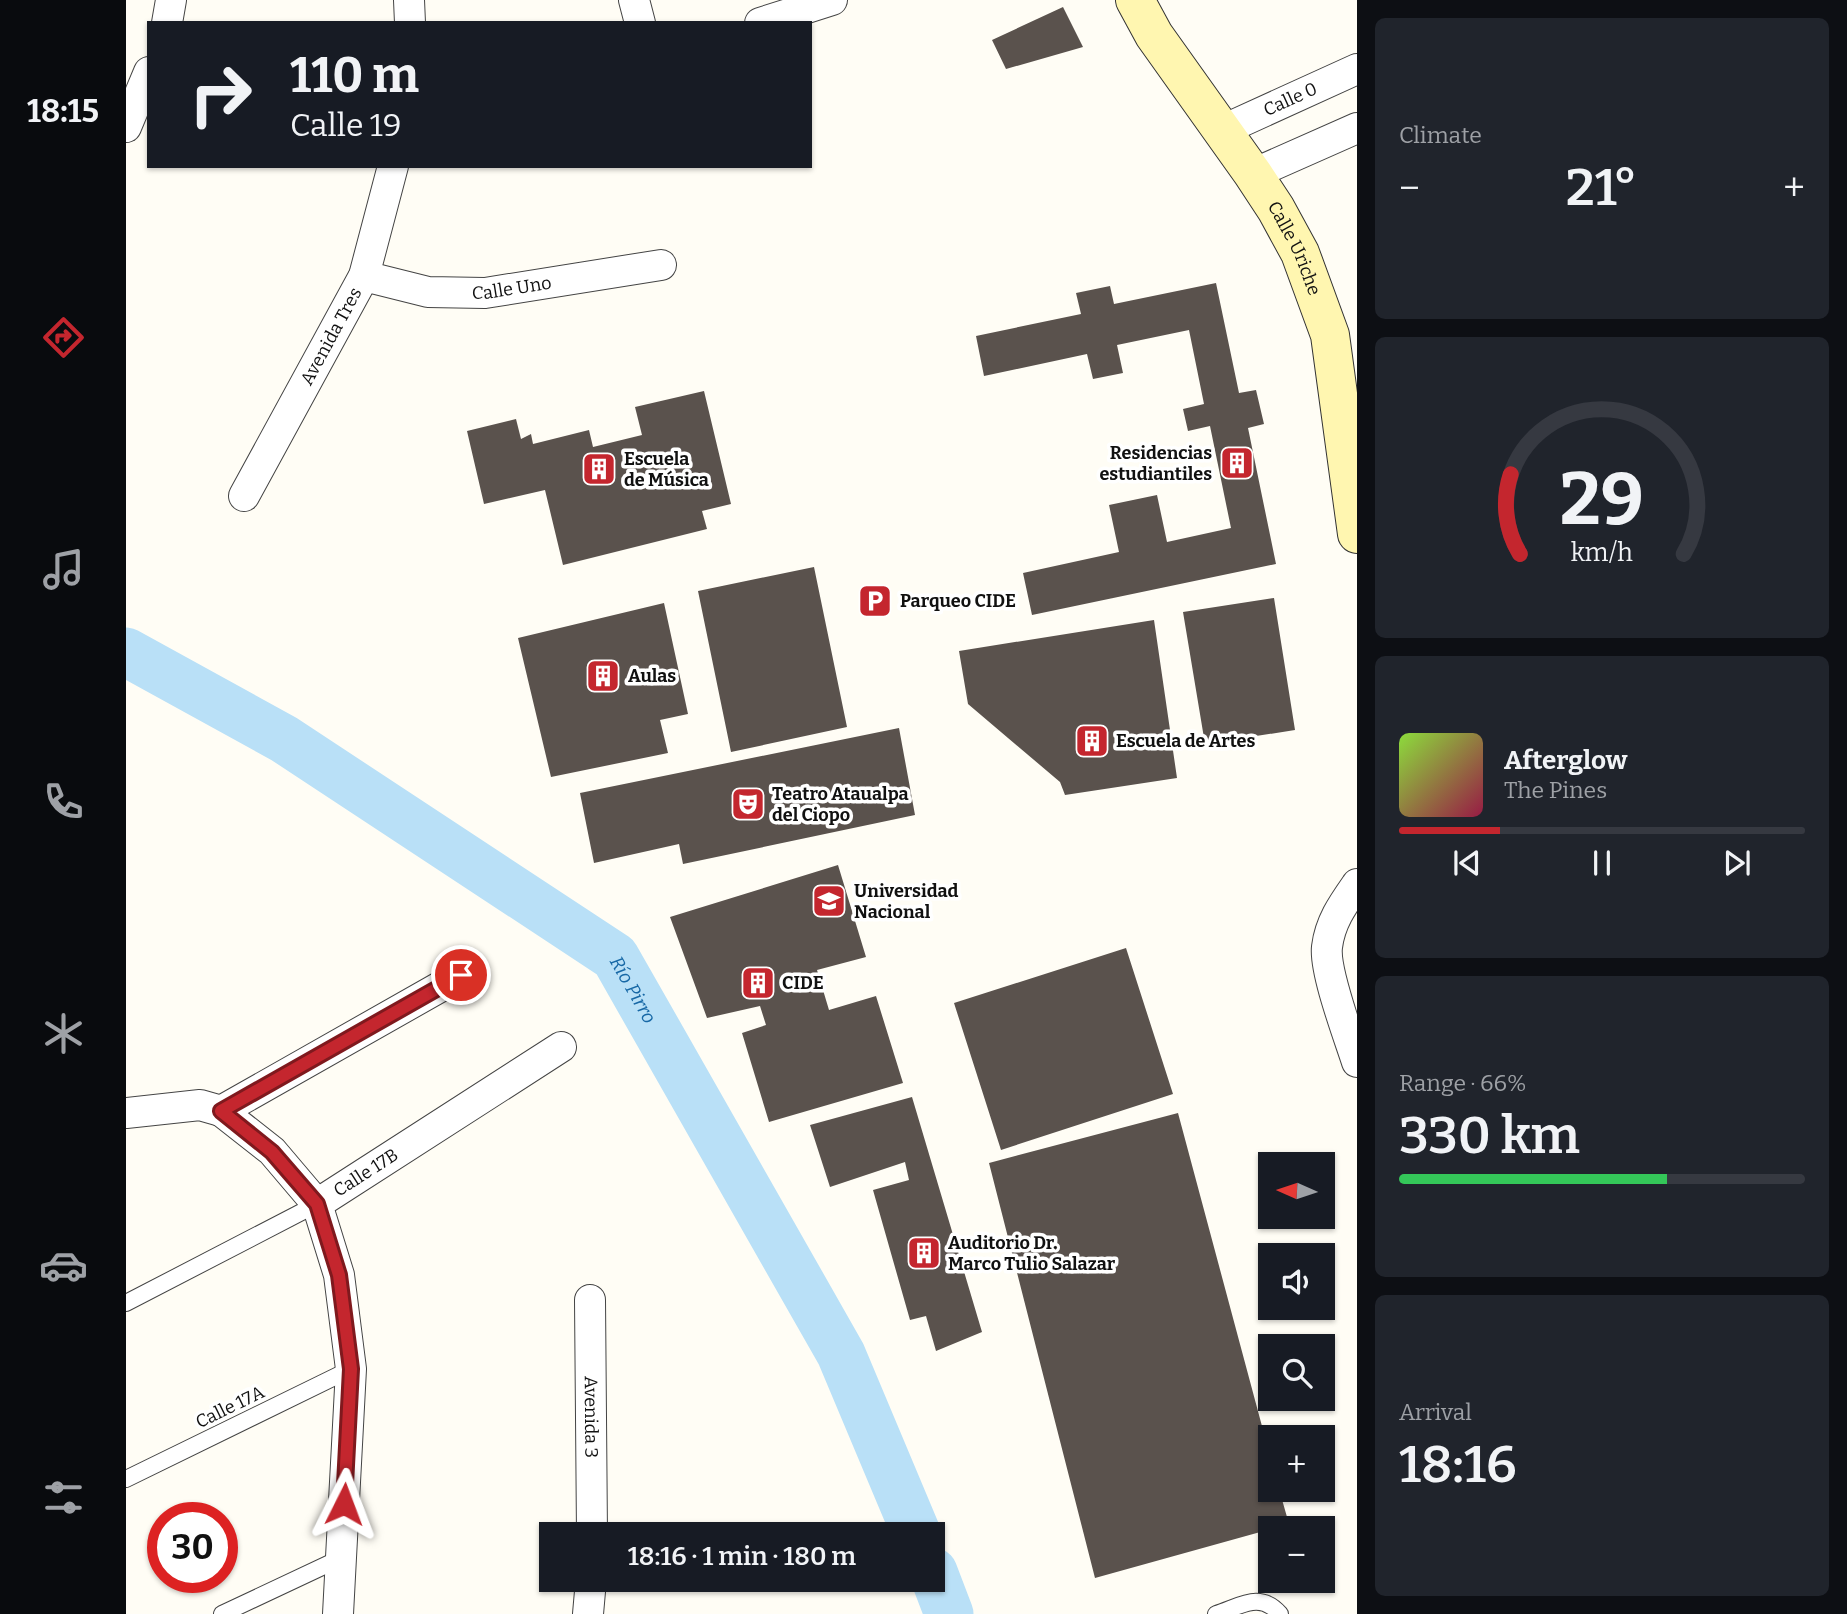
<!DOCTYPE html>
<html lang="en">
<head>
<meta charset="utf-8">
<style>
	:root { --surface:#171b24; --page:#20242c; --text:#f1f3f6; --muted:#9ea1a6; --line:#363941; --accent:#c4262e }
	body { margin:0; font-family:Bitter,serif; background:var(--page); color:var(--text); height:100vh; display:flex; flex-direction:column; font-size:26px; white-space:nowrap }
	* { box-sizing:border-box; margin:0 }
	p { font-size:23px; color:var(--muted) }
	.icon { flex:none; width:38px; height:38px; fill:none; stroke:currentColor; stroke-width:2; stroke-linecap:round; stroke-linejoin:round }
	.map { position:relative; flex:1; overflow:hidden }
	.sheet { display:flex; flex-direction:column; gap:18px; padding:18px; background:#0d0f14; width:490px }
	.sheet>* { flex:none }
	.guide { position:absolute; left:21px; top:21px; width:665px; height:147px; border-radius:0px; box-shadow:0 2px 5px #0004; background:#171b24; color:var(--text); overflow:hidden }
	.needle { width:46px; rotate:273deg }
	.buttons { position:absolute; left:1132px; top:1152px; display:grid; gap:14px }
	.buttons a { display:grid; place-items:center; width:77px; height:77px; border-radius:0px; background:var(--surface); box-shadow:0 2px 5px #0004; font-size:35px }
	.speed { position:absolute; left:21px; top:1502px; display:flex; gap:14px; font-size:35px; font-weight:700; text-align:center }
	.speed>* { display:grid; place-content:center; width:91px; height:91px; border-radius:50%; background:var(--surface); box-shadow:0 2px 5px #0004; line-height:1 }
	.speed .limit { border:10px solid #d22; background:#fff; color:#111 }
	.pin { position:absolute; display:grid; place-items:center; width:60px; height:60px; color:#fff; margin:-30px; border:4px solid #fff; border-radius:50%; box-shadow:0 2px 7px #0007 }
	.me { position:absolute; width:77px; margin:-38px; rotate:3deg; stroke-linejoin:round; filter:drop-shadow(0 0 5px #0008) }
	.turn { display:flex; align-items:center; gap:24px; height:147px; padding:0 28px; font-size:32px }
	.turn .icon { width:91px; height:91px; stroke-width:2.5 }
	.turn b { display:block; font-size:49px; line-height:60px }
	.big { font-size:52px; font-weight:600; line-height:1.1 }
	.sheet .widget { flex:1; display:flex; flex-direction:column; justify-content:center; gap:10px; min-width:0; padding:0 24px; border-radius:10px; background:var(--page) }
	.sheet .dial { align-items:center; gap:0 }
	.dial svg { height:182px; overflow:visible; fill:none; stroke:var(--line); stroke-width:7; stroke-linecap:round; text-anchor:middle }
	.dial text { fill:var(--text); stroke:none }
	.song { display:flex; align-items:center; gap:21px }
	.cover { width:84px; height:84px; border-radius:10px; background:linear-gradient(135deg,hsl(90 70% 55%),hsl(340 70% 35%)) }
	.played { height:7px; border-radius:4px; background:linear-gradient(90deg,var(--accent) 25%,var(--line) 25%) }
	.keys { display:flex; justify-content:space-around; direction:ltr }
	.heat { display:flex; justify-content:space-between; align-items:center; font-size:38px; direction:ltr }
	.charge { height:10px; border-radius:5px; background:linear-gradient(90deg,#34c759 66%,var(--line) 0) }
	.trip { position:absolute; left:413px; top:1522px; width:406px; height:70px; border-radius:0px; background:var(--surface); box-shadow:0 2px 5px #0004; font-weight:600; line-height:70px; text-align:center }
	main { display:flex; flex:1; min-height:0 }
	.menu { display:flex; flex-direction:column; width:126px; justify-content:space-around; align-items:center; background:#090b0e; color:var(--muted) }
	.menu .icon { width:49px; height:49px }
	.menu .current { color:var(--accent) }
	.menu b { font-size:32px; color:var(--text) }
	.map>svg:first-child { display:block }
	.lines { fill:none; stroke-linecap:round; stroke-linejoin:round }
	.river { stroke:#b9e0f7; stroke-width:49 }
	.building { fill:#5a524d }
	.service-casing { stroke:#444; stroke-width:18 }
	.minor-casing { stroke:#444; stroke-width:32 }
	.secondary-casing { stroke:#333; stroke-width:40 }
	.service { stroke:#fff; stroke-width:16 }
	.minor { stroke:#fff; stroke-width:30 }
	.secondary { stroke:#fff6b0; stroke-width:38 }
	.route-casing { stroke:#7f191e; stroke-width:18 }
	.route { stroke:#c4262e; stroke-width:12 }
	.labels { text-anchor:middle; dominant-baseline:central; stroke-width:7; stroke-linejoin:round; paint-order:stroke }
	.street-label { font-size:18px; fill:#111; stroke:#fff }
	.poi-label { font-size:18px; font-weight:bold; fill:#111; stroke:#fff; text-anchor:start }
	.water-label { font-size:19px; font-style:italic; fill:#1768a6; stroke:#fff }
</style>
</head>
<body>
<main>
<nav class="menu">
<b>18:15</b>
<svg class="icon current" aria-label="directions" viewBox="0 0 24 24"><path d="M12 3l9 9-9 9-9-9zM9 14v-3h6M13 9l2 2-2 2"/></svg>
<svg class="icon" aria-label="music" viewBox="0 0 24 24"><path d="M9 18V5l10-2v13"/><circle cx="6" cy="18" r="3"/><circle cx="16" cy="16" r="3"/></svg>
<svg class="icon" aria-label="phone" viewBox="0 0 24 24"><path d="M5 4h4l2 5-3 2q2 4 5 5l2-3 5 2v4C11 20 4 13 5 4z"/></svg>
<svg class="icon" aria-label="climate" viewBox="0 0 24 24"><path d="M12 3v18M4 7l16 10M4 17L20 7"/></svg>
<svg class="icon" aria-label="car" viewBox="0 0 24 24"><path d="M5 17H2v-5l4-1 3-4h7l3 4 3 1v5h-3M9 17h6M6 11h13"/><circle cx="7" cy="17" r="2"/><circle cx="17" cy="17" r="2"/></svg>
<svg class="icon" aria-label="filters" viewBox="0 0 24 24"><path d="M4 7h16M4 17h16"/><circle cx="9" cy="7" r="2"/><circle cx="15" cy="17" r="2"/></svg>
</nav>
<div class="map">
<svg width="1231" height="1614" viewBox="0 0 1231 1614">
	<rect width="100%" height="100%" fill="#fffdf5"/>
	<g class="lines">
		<g class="river">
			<path id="s1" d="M0,652L158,739L489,957L715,1354L791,1535"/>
			<path d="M807,1572L823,1614"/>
		</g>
	</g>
	<path class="building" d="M937,7L957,47L880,69L866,40Z
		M1090,283L1113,393L1130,390L1138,424L1122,428L1150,564L906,615L897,573L993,552L983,505L1031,495L1041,542L1105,528L1084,426L1062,431L1057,409L1078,404L1063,330L991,345L997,373L967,379L961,354L858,376L850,336L955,314L950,293L984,286L988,304Z
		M578,391L605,504L576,511L581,529L437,565L419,490L358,504L341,431L390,419L395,439L405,434L407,444L463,430L467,447L516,435L509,407Z
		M688,567L721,727L605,752L572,591Z
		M1148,598L1169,730L1079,744L1057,612Z
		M538,603L562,714L534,720L542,753L425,777L392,638Z
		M1028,620L1051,778L939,795L934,782L842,704L833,651Z
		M773,728L789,815L557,864L553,844L468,863L454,793Z
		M712,865L740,957L691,970L703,1010L750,996L777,1083L643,1122L616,1033L640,1025L634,1006L581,1018L544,917Z
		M1000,948L1047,1094L875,1150L828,1003Z
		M786,1097L856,1332L810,1351L800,1316L784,1320L747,1190L783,1180L779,1162L704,1187L684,1125Z
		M1052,1113L1144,1456V1489H1153L1163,1524L969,1578L863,1163Z"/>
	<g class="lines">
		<defs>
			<path id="service" d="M0,1303L191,1204
				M0,1479L225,1369
				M96,1614L215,1558
				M1090,1614C1115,1606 1134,1591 1154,1614"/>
			<g id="minor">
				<path d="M283,0L284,23"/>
				<path d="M508,0L514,23"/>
				<path d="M41,23L45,0"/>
				<path d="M634,23L706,0"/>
				<path d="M0,127L23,72"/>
				<path id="s2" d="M1097,130L1231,69"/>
				<path d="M1127,174L1231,128"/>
				<path id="s3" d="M238,276L302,292L359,293L535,265"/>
				<path id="s4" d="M118,496L238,276L267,166"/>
				<path d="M1231,884C1217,904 1204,922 1201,947C1198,971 1223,1037 1231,1062"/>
				<path d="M95,1111L146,1151L191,1204L213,1275L225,1369L212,1614"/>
				<path d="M0,1113L74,1105L95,1111L335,975"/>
				<path id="s5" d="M191,1204L435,1047"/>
				<path id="s6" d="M464,1300L466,1535"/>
				<path d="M462,1614L465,1580"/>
			</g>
			<g id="secondary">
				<path id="s7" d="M1009,0L1028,35L1127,174L1150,209L1174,253L1204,335L1231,534"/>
			</g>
		</defs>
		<use href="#service" class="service-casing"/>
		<use href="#minor" class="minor-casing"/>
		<use href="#secondary" class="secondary-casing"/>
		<use href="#service" class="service"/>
		<use href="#minor" class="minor"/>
		<use href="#secondary" class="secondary"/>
	</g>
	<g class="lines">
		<defs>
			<path id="route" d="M218,1504L225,1369L213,1275L191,1204L146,1152L95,1111L335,975"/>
		</defs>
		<use href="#route" class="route-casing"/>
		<use href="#route" class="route"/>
	</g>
	<defs>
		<symbol id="building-square" viewBox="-11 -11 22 22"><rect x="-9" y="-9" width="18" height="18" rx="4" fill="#c4262e" stroke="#fff"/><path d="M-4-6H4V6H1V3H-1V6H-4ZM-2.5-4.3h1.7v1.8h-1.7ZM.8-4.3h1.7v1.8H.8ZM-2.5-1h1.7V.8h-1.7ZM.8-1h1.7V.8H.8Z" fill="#fff"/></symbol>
		<symbol id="parking-square" viewBox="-11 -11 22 22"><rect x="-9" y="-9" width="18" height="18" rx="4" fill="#c4262e" stroke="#fff"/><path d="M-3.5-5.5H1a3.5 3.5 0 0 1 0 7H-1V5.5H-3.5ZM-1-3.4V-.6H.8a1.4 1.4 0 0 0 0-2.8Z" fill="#fff"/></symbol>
		<symbol id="theatre-square" viewBox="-11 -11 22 22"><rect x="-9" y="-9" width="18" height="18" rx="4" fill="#c4262e" stroke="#fff"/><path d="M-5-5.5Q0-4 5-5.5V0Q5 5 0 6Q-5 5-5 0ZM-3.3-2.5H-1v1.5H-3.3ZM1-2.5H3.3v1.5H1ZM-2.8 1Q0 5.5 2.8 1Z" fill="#fff"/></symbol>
		<symbol id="university-square" viewBox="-11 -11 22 22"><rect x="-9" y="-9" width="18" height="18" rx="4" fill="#c4262e" stroke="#fff"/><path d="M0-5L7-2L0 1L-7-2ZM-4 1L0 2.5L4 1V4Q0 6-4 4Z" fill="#fff"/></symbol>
	</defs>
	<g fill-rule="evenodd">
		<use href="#building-square" x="1092" y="444" width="38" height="38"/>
		<use href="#building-square" x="454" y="450" width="38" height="38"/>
		<use href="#parking-square" x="730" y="582" width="38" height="38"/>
		<use href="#building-square" x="458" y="657" width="38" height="38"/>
		<use href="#building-square" x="947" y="722" width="38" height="38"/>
		<use href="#theatre-square" x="603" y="785" width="38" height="38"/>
		<use href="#university-square" x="684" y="882" width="38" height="38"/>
		<use href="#building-square" x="613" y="964" width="38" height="38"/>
		<use href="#building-square" x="779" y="1234" width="38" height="38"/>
	</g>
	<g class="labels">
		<g class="street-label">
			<text stroke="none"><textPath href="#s2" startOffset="74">Calle 0</textPath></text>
			<text stroke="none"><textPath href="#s7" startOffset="296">Calle Uriche</textPath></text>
			<text stroke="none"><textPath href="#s3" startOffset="150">Calle Uno</textPath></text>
			<text stroke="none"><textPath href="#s4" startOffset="182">Avenida Tres</textPath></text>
			<text stroke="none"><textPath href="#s5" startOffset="58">Calle 17B</textPath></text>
			<text transform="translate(104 1407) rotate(-26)">Calle 17A</text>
			<text stroke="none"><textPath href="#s6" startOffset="117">Avenida 3</textPath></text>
		</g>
		<g class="poi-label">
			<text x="1086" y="453" text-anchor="end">Residencias<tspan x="1086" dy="21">estudiantiles</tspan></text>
			<text x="498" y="459">Escuela<tspan x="498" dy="21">de Música</tspan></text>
			<text x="774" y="601">Parqueo CIDE</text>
			<text x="502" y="676">Aulas</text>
			<text x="990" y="741">Escuela de Artes</text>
			<text x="646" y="794">Teatro Ataualpa<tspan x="646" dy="21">del Ciopo</tspan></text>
			<text x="728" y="891">Universidad<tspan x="728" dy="21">Nacional</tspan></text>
			<text x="656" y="983">CIDE</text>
			<text x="822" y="1243">Auditorio Dr.<tspan x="822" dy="21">Marco Tulio Salazar</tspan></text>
		</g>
		<g class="water-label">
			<text stroke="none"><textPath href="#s1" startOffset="614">Río Pirro</textPath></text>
		</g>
	</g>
</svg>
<div class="buttons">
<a><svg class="needle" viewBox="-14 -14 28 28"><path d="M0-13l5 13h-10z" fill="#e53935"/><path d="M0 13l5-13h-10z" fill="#9ea1a6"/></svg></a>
<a><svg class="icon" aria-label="sound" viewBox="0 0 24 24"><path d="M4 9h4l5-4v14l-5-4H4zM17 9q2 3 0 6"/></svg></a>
<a><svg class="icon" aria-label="search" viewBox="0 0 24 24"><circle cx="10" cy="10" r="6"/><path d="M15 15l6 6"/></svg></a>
<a>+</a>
<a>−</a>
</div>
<div class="speed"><div class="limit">30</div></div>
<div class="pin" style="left:335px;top:975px;background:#d93025"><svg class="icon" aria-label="arrive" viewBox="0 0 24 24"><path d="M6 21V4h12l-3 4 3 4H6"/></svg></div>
<svg class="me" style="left:218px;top:1504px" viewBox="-20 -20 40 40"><path d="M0-17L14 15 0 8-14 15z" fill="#c4262e" stroke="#fff" stroke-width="4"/></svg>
<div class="trip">18:16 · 1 min · 180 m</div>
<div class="guide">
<div class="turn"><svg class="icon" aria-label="right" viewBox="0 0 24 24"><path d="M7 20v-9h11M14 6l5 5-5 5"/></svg><div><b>110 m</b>Calle 19</div></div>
</div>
</div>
<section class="sheet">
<div class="widget"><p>Climate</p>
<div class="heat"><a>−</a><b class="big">21°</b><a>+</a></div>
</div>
<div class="widget dial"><svg viewBox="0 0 100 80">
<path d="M14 69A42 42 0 1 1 86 69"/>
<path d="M14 69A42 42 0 0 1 10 34" stroke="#c4262e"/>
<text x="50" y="56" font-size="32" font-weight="700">29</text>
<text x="50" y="72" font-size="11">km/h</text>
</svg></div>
<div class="widget">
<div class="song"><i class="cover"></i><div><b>Afterglow</b><p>The Pines</p></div></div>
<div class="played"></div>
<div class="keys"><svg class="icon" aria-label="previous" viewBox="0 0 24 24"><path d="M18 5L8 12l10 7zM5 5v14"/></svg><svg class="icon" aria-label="pause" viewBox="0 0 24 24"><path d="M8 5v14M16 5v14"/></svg><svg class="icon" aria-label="next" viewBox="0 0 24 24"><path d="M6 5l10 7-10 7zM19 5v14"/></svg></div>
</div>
<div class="widget"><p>Range · 66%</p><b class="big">330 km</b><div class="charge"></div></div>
<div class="widget"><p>Arrival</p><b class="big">18:16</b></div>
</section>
</main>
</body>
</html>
